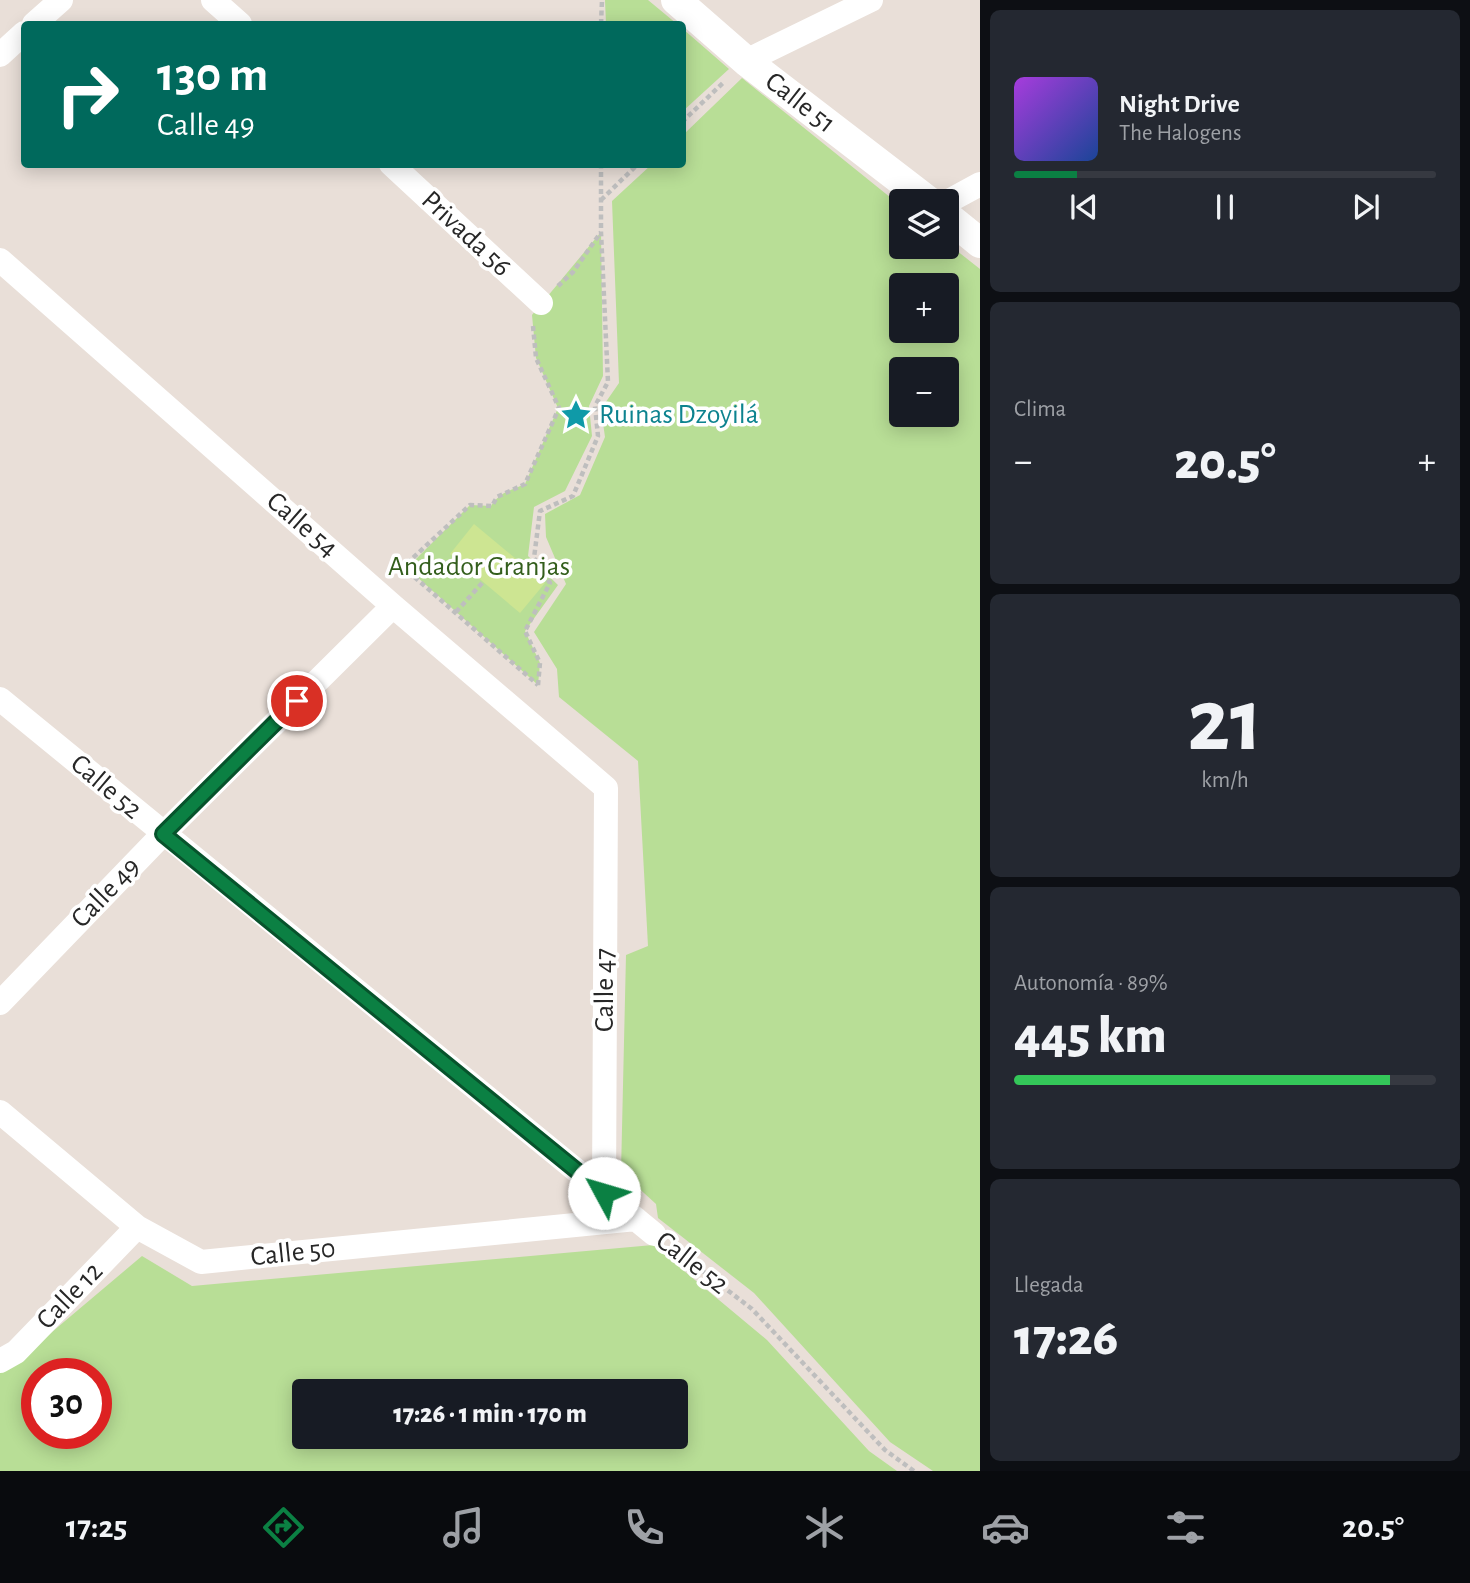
<!DOCTYPE html>
<html lang="es">
<head>
<meta charset="utf-8">
<style>
	:root { --surface:#171b24; --page:#242831; --text:#f1f3f6; --muted:#9ea1a6; --line:#363941; --accent:#0b8043 }
	body { margin:0; font-family:"Alegreya Sans",sans-serif; background:var(--page); color:var(--text); height:100vh; display:flex; flex-direction:column; font-size:26px; white-space:nowrap }
	* { box-sizing:border-box; margin:0 }
	p { font-size:23px; color:var(--muted) }
	.icon { flex:none; width:38px; height:38px; fill:none; stroke:currentColor; stroke-width:2; stroke-linecap:round; stroke-linejoin:round }
	.map { position:relative; flex:1; overflow:hidden }
	.sheet { display:flex; flex-direction:column; gap:10px; padding:10px; background:#0d0f14; width:490px }
	.sheet>* { flex:none }
	.hud { position:absolute; left:21px; top:21px; width:665px; height:147px; border-radius:7px; box-shadow:0 4px 18px #0003; background:#00695c; color:#fff; overflow:hidden }
	.fabs { position:absolute; left:889px; top:189px; display:grid; gap:14px }
	.fabs a { display:grid; place-items:center; width:70px; height:70px; border-radius:7px; background:var(--surface); box-shadow:0 4px 18px #0003; font-size:35px }
	.speed { position:absolute; left:21px; top:1358px; display:flex; gap:14px; font-size:35px; font-weight:700; text-align:center }
	.speed>* { display:grid; place-content:center; width:91px; height:91px; border-radius:50%; background:var(--surface); box-shadow:0 4px 18px #0003; line-height:1 }
	.speed .limit { border:10px solid #d22; background:#fff; color:#111 }
	.pin { position:absolute; display:grid; place-items:center; width:60px; height:60px; color:#fff; margin:-30px; border:4px solid #fff; border-radius:50%; box-shadow:0 2px 7px #0007 }
	.me { position:absolute; width:77px; margin:-38px; rotate:309deg; stroke-linejoin:round; filter:drop-shadow(0 0 5px #0008) }
	.turn { display:flex; align-items:center; gap:24px; height:147px; padding:0 21px; font-size:32px }
	.turn .icon { width:91px; height:91px; stroke-width:2.5 }
	.turn b { display:block; font-size:49px; line-height:60px }
	.big { font-size:52px; font-weight:800; line-height:1.1 }
	.sheet .tile { flex:1; display:flex; flex-direction:column; justify-content:center; gap:10px; min-width:0; padding:0 24px; border-radius:10px; background:var(--page) }
	.sheet .dial { align-items:center; gap:0 }
	.dial b { font-size:91px; line-height:1 }
	.song { display:flex; align-items:center; gap:21px }
	.cover { width:84px; height:84px; border-radius:10px; background:linear-gradient(135deg,hsl(280 70% 55%),hsl(220 70% 35%)) }
	.played { height:7px; border-radius:4px; background:linear-gradient(90deg,var(--accent) 15%,var(--line) 15%) }
	.keys { display:flex; justify-content:space-around; direction:ltr }
	.heat { display:flex; justify-content:space-between; align-items:center; font-size:38px; direction:ltr }
	.charge { height:10px; border-radius:5px; background:linear-gradient(90deg,#34c759 89%,var(--line) 0) }
	.trip { position:absolute; left:292px; top:1379px; width:396px; height:70px; border-radius:7px; background:var(--surface); box-shadow:0 4px 18px #0003; font-weight:800; line-height:70px; text-align:center }
	.tab-bar { display:flex; height:112px; justify-content:space-around; align-items:center; background:#090b0e; color:var(--muted) }
	.tab-bar .icon { width:49px; height:49px }
	.tab-bar .active { color:var(--accent) }
	.tab-bar b { font-size:32px; color:var(--text) }
	main { display:flex; flex:1; min-height:0 }
	.map>svg:first-child { display:block }
	.green { fill:#b8de96; fill-rule:evenodd }
	.pitch { fill:#cde592 }
	.lines { fill:none; stroke-linecap:round; stroke-linejoin:round }
	.path { stroke:#bebebe; stroke-width:4.5; stroke-dasharray:5 3.5; stroke-linecap:butt }
	.minor { stroke:#fff; stroke-width:24 }
	.tertiary { stroke:#fff; stroke-width:30 }
	.route-casing { stroke:#07532c; stroke-width:18 }
	.route { stroke:#0b8043; stroke-width:12 }
	.labels { text-anchor:middle; dominant-baseline:central; stroke-width:7; stroke-linejoin:round; paint-order:stroke }
	.street-label { font-size:28px; fill:#272727; stroke:#fff }
	.culture-label { font-size:28px; fill:#0d838f; stroke:#fff; text-anchor:start }
	.park-label { font-size:28px; fill:#335e1c; stroke:#fff }
</style>
</head>
<body>
<main>
<div class="map">
<svg width="980" height="1471" viewBox="0 0 980 1471">
	<rect width="100%" height="100%" fill="#e9dfd8"/>
	<path class="green" d="M605,0H648L677,24H606Z
		M683,29L729,69L683,111H682Z
		M742,78L901,206V247H947V243L980,269V1471H933L890,1442L754,1293L658,1218L656,1204L621,1172L626,955L648,946L638,761L559,697L557,669L534,632L566,584L546,537L545,514L580,495L605,437L601,409L619,383L612,201L651,165L682,164L683,135ZM947,285V331H901V285ZM947,369V415H901V369Z
		M601,232L603,376L589,406L592,436L565,491L534,507L528,556L558,585L525,631L540,663L538,685L407,568L470,505L491,506C500,492 510,491 525,484L558,408L536,358L532,315Z
		M653,1245L767,1340L869,1451L897,1471H0V1372L20,1359L142,1256L192,1286ZM37,1374H96V1433H37ZM304,1391H676V1437H304Z"/>
	<path class="pitch" d="M474,524L545,583L520,613L450,554Z"/>
	<g class="lines">
		<path class="path" d="M601,24L602,0
			M682,122L725,81
			M601,200L638,164
			M558,286L573,272L601,232
			M533,326L536,358L559,408L525,484L497,497L492,506L470,505L403,567L538,685
			M456,612L483,582
			M538,685L540,663L525,631L550,583L534,558L540,511L573,496L598,436L595,406L608,382L601,232V164
			M674,1249L752,1309L885,1450L914,1471"/>
		<path class="minor" d="M213,0L240,24
			M34,24L61,0
			M0,55L24,33
			M746,61L871,0
			M391,164L541,303
			M947,202L980,184
			M0,260L393,606L606,788L604,1193
			M0,699L654,1234
			M0,1003L163,834L393,606
			M0,1112L137,1227L201,1262L636,1219
			M0,1361L16,1352L137,1227"/>
		<path class="tertiary" d="M676,0L746,61L928,201
			M947,216L980,243"/>
	</g>
	<g class="lines">
		<defs>
			<path id="route" d="M297,701L163,834L604,1193"/>
		</defs>
		<use href="#route" class="route-casing"/>
		<use href="#route" class="route"/>
	</g>
	<defs>
		<symbol id="sight-bare" viewBox="-9 -9 18 18"><path d="M0-6L1.8-2.2L6-1.7L2.9 1.2L3.7 5.4L0 3.3L-3.7 5.4L-2.9 1.2L-6-1.7L-1.8-2.2Z" fill="#0f9aa8" stroke="#fff" stroke-width="2.5" paint-order="stroke"/></symbol>
	</defs>
	<g fill-rule="evenodd">
		<use href="#sight-bare" x="554" y="393" width="44" height="44"/>
	</g>
	<g class="labels">
		<g class="street-label">
			<text transform="translate(800 103) rotate(38)">Calle 51</text>
			<text transform="translate(466 234) rotate(43)">Privada 56</text>
			<text transform="translate(302 525) rotate(41)">Calle 54</text>
			<text transform="translate(106 787) rotate(40)">Calle 52</text>
			<text transform="translate(106 893) rotate(-46)">Calle 49</text>
			<text transform="translate(605 990) rotate(-90)">Calle 47</text>
			<text transform="translate(293 1253) rotate(-6)">Calle 50</text>
			<text transform="translate(692 1263) rotate(38)">Calle 52</text>
			<text transform="translate(70 1296) rotate(-46)">Calle 12</text>
		</g>
		<g class="culture-label">
			<text x="599" y="415">Ruinas Dzoyilá</text>
		</g>
		<g class="park-label">
			<text x="479" y="567">Andador Granjas</text>
		</g>
	</g>
</svg>
<div class="fabs">
<a><svg class="icon" aria-label="layers" viewBox="0 0 24 24"><path d="M12 4l9 5-9 5-9-5zM3 14l9 5 9-5"/></svg></a>
<a>+</a>
<a>−</a>
</div>
<div class="speed"><div class="limit">30</div></div>
<div class="pin" style="left:297px;top:701px;background:#d93025"><svg class="icon" aria-label="arrive" viewBox="0 0 24 24"><path d="M6 21V4h12l-3 4 3 4H6"/></svg></div>
<svg class="me" style="left:604px;top:1193px" viewBox="-20 -20 40 40"><circle r="19" fill="#fff"/><path d="M0-13L10 11 0 6-10 11z" fill="#0b8043"/></svg>
<div class="trip">17:26 · 1 min · 170 m</div>
<div class="hud">
<div class="turn"><svg class="icon" aria-label="right" viewBox="0 0 24 24"><path d="M7 20v-9h11M14 6l5 5-5 5"/></svg><div><b>130 m</b>Calle 49</div></div>
</div>
</div>
<section class="sheet">
<div class="tile">
<div class="song"><i class="cover"></i><div><b>Night Drive</b><p>The Halogens</p></div></div>
<div class="played"></div>
<div class="keys"><svg class="icon" aria-label="previous" viewBox="0 0 24 24"><path d="M18 5L8 12l10 7zM5 5v14"/></svg><svg class="icon" aria-label="pause" viewBox="0 0 24 24"><path d="M8 5v14M16 5v14"/></svg><svg class="icon" aria-label="next" viewBox="0 0 24 24"><path d="M6 5l10 7-10 7zM19 5v14"/></svg></div>
</div>
<div class="tile"><p>Clima</p>
<div class="heat"><a>−</a><b class="big">20.5°</b><a>+</a></div>
</div>
<div class="tile dial"><b>21</b><p>km/h</p></div>
<div class="tile"><p>Autonomía · 89%</p><b class="big">445 km</b><div class="charge"></div></div>
<div class="tile"><p>Llegada</p><b class="big">17:26</b></div>
</section>
</main>
<nav class="tab-bar">
<b>17:25</b>
<svg class="icon active" aria-label="directions" viewBox="0 0 24 24"><path d="M12 3l9 9-9 9-9-9zM9 14v-3h6M13 9l2 2-2 2"/></svg>
<svg class="icon" aria-label="music" viewBox="0 0 24 24"><path d="M9 18V5l10-2v13"/><circle cx="6" cy="18" r="3"/><circle cx="16" cy="16" r="3"/></svg>
<svg class="icon" aria-label="phone" viewBox="0 0 24 24"><path d="M5 4h4l2 5-3 2q2 4 5 5l2-3 5 2v4C11 20 4 13 5 4z"/></svg>
<svg class="icon" aria-label="climate" viewBox="0 0 24 24"><path d="M12 3v18M4 7l16 10M4 17L20 7"/></svg>
<svg class="icon" aria-label="car" viewBox="0 0 24 24"><path d="M5 17H2v-5l4-1 3-4h7l3 4 3 1v5h-3M9 17h6M6 11h13"/><circle cx="7" cy="17" r="2"/><circle cx="17" cy="17" r="2"/></svg>
<svg class="icon" aria-label="filters" viewBox="0 0 24 24"><path d="M4 7h16M4 17h16"/><circle cx="9" cy="7" r="2"/><circle cx="15" cy="17" r="2"/></svg>
<b>20.5°</b>
</nav>
</body>
</html>
